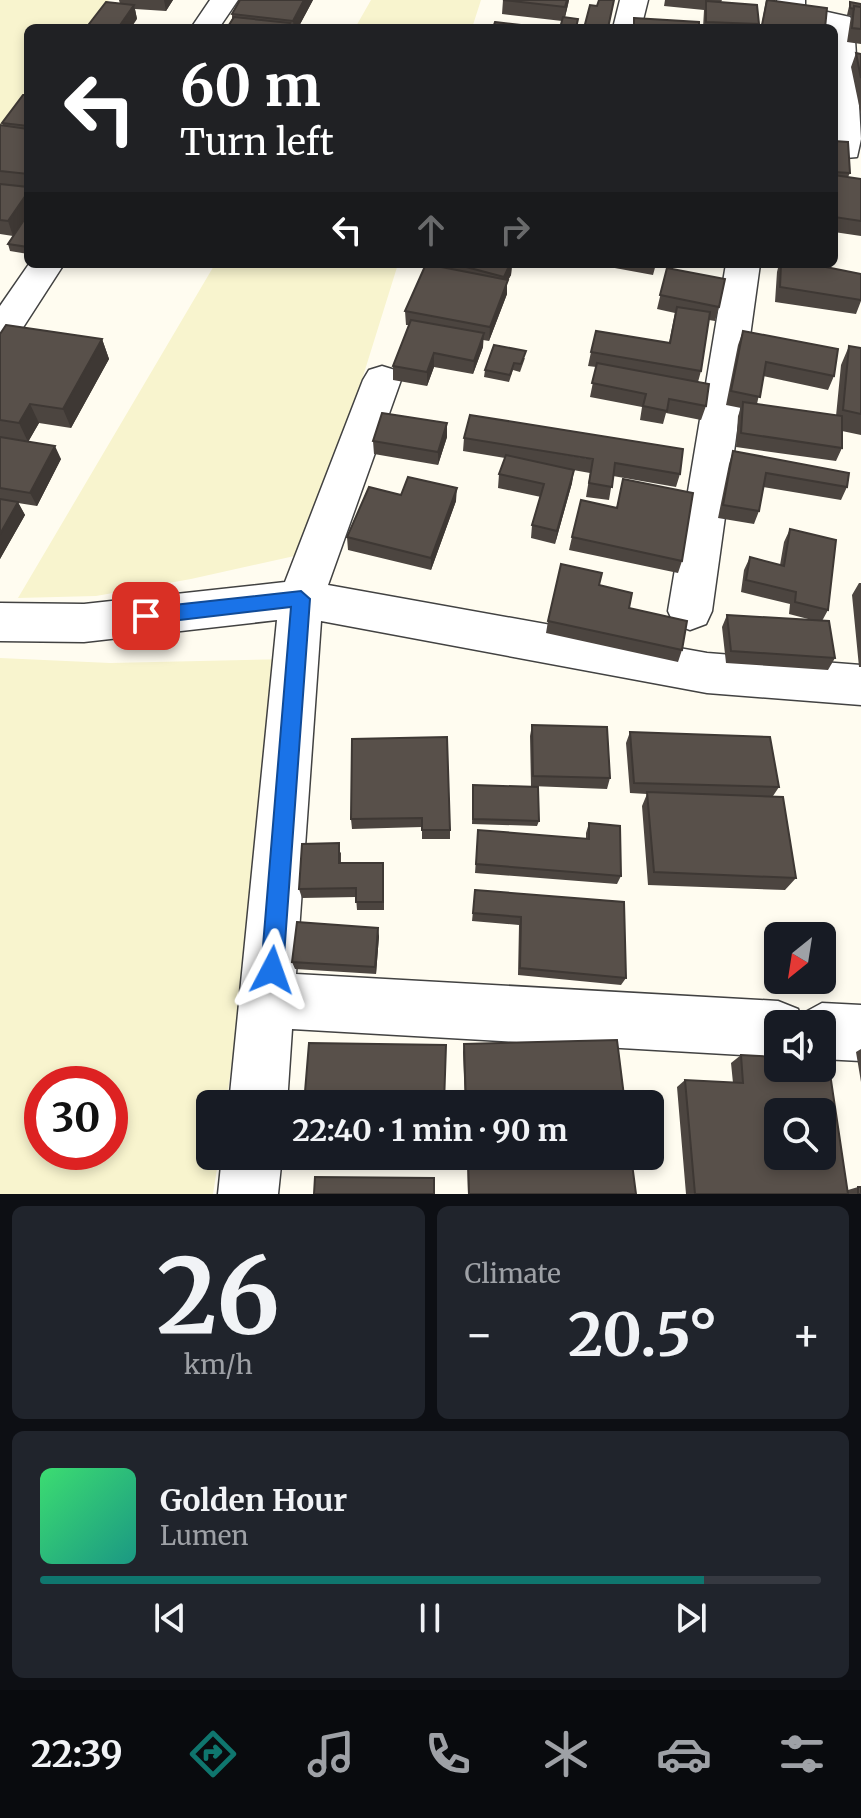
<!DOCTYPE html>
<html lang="en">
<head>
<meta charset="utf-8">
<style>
	:root { --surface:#171b24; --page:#20242c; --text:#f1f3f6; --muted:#9ea1a6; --line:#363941; --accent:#0f766e }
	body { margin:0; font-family:Merriweather,serif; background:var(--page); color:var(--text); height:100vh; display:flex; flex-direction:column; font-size:30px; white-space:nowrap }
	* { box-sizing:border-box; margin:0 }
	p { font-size:26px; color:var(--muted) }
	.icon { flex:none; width:44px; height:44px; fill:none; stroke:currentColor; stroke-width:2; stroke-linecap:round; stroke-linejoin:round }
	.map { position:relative; height:1194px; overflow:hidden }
	.drawer { display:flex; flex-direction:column; gap:12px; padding:12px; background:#0d0f14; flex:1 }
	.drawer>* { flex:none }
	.hud { position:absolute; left:24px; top:24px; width:814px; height:244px; border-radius:12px; box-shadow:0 4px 12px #0003; background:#202124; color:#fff; overflow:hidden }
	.needle { width:52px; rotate:210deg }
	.tools { position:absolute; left:764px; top:922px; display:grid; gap:16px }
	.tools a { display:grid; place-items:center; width:72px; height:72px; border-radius:12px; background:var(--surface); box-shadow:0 4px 12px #0003; font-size:40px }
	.speed { position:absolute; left:24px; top:1066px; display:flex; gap:16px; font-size:40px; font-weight:700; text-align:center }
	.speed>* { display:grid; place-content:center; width:104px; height:104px; border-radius:50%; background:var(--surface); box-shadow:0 4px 12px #0003; line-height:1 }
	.speed .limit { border:12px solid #d22; background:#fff; color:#111 }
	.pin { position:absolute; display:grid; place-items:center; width:68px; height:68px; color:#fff; margin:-34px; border-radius:16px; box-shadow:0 4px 12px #0006 }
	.me { position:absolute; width:88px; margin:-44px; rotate:4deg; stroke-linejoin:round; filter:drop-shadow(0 0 6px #0008) }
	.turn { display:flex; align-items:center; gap:28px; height:168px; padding:0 24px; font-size:36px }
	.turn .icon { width:104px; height:104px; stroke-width:2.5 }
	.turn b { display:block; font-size:56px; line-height:68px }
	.lanes { display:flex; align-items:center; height:76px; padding:0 24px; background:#0003; justify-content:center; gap:40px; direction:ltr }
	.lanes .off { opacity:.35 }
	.big { font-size:60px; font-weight:700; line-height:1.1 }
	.drawer .tile { flex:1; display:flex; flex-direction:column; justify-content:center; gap:12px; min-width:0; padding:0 28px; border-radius:12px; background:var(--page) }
	.drawer .dial { align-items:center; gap:0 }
	.dial b { font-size:104px; line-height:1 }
	.song { display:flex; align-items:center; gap:24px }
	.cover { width:96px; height:96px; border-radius:12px; background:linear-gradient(135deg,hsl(140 70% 55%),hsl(170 70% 35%)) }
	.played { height:8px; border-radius:4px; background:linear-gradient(90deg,var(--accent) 85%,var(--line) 85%) }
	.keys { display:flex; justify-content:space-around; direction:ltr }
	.heat { display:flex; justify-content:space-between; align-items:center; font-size:44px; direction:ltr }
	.drawer .tiles { flex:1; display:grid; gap:12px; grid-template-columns:1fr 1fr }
	.tile:last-child { grid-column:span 2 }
	.trip { position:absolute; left:196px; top:1090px; width:468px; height:80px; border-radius:12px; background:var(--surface); box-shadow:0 4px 12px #0003; font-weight:700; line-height:80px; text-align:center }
	.tab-bar { display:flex; height:128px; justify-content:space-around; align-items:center; background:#090b0e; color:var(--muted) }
	.tab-bar .icon { width:56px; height:56px }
	.tab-bar .on { color:var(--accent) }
	.tab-bar b { font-size:36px; color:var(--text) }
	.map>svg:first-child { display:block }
	.farmland { fill:#f8f4ce; fill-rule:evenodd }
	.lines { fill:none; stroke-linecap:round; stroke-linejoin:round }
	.minor-casing { stroke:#424242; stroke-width:3 }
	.minor { fill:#fff; fill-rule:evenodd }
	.wall { fill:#4c4540 }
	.shaded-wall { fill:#3e3834 }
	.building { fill:#58504a; stroke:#3e3834; stroke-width:2; fill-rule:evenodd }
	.route { fill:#1a73e8; stroke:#114b97; stroke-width:2 }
</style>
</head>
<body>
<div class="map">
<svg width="861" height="1194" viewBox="0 0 861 1194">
	<rect width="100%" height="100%" fill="#fffcf0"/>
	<path class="farmland" d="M0,0H109L87,28H28V105L0,141Z
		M371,0H481L472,28H355Z
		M215,264H398L308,553L191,579L96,596L18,598Z
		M0,658L110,663L291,659L226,1104H210V1156H219L213,1194H0ZM42,1084H110V1152H42Z"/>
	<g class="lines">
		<defs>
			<path id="minor" d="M210,0H238L219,28H191Z
				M620,0H648L641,28H613Z
				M777,0H805V7L850,17L854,23L861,139L857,157L834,159V28L781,18Z
				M29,264H64L13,343L0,347V306Z
				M726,264H760L712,611L706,624L690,630L674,624L668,611Z
				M382,366L395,370L401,380L328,585L707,653L861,665V705L707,693L321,621L296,974L778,1001L798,1009L800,1015L822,1003L861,1005V1061L822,1059V1024H778V1057L292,1029L287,1104H229L277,620L84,642L0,641V603L84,604L285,582L363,380L369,370Z
				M222,1156H282L278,1194H218Z"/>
		</defs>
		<use href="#minor" class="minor-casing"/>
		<use href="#minor" class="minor"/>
	</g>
	<path class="wall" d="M119,0H173L166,11L135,9L137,19L120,4Z
		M313,0L298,28H227L232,19V14Z
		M503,0H569L565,17L562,21L502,14Z
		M665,0H722L721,2L759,24L758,28H703L704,10L664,6Z
		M766,0L825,28H761Z
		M850,2L861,4V44L847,42L851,16L847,15Z
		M856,53L861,54V115L851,67Z
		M28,89V254L10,251L8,244L13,236L0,234V126H3L2,123L28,95L26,92Z
		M834,141L850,173L848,177L861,179V236L834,232Z
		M438,264H512L511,275L507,282V294L489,341L483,340V347L473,374L434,367L427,386L393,380V366L409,325H406L405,311L438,266Z
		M593,264H656L653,275Z
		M779,264H811L861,274V301L856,314L775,302L777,272Z
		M667,268L719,307L715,321L709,320L701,371L698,382L706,406L701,420L666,413L663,424L640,420L642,407L590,397L596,367L588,366L591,352L669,343L675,313L657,309Z
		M743,331L834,376L828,390L763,376L757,404L836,416L841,365L849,346L861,348V435L842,431V448L836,461L736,447L738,416L741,408L726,405L738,345Z
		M0,334L102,339L109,359L71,428L39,423L28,442L61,459L37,506L18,503L25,515L0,559Z
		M525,358L520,372L513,370L509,382L484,377L485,370Z
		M447,437L438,465L374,454L373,441Z
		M464,438L680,474L676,487L613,476L609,500L586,497L590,473L573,470L572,483L555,544L531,538L532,525L541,497L498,488L499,474L505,458L463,451Z
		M733,451L847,487L841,500L763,487L759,511L754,524L718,518L729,464Z
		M401,495L456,501L431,570L348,550L347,537Z
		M790,529L828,610L822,621L835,658L828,670L726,663L722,627L727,615L812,620L789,614L790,604L741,592L744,570L750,557L780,565L784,542Z
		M572,537L682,561L678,573L569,550Z
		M859,583H861V667H859L852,595Z
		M599,585L682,650L678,662L546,633L548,621Z
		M532,725L610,778L607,789L531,786L530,736Z
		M630,732L779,787L773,796L796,878L785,890L648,885L642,806L647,794L630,793L626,743Z
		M352,739L450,830V839H422V827L352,829L351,819Z
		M473,785L539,821L537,826L472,824Z
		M589,823L621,876L617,884L475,873L478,830L586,839V833Z
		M341,852V863L384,871V910H357L356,897L302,898L299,889Z
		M475,890L626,978L621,985L518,975L519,925L472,921Z
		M379,936L376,974L295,969L292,962Z
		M464,1044L625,1104H465L463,1052Z
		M861,1049V1082L856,1052Z
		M741,1055L848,1190L858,1187L861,1194H686L677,1087L685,1080L733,1083L731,1063Z
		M467,1156H631L636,1194H468Z"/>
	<path class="shaded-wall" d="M164,0H173L166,11Z
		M304,0H313L298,28H294L293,21Z
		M567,0H569L568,5L564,21Z
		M134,5L137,19L131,28H118Z
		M28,192V214L13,236L8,221Z
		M510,264H512L511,275L507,282V294L489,341L490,327L503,291L504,277Z
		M484,333L483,347L473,374L474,361Z
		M102,339L109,359L71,428L63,409Z
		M434,353V367L427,386V372Z
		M30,404L39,423L28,442L19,423Z
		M447,423V437L438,465V452Z
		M55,446L61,459L37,506L30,493Z
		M574,470L572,483L555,544L557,531Z
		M457,488L456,501L431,570V558Z
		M18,502L25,515L0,559V534Z
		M378,928L379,936L376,974L375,967Z"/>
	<path class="building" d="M240,0H304L293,21L232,14Z
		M503,0H567L565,7Z
		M599,0H614L608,28H584L590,5L597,6Z
		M767,0L827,8L825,28H788L762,25Z
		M706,1L757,5L759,24L706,22Z
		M106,2L134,5L118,28H86Z
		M850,2L861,4V7L854,6V9L850,8Z
		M854,6L861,7V29L852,28Z
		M234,17L290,23L287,28H227Z
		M563,17L578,19L576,28H560Z
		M634,18L699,22V28H634Z
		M495,22L547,28H493Z
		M707,26L736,28H707Z
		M856,53L861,54V78Z
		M23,95H28V126L2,123Z
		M0,125L28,129V174L0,171Z
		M834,141L848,142L850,173L834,172Z
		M834,175L861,179V221L834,217Z
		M0,184L28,187V192L8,221L0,220Z
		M28,214V247L8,244Z
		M426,264L508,280L490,327L405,311Z
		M455,264H510L504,277Z
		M781,264H811L861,274V300L780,287Z
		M667,268L725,279L719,307L660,295Z
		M677,307L710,312L701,371L591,352L596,331L670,343Z
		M411,320L484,333L474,361L434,353L427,372L393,366Z
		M6,325L102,339L63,409L30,404L19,423L0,420V334Z
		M743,331L838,349L834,376L766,362L760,397L731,391Z
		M494,345L526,351L521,364L514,363L510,375L485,370Z
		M849,346L861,348V414L843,410Z
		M597,363L709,384L706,406L669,399L667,411L643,406L646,394L592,383Z
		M743,402L842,416V448L741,433Z
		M382,413L447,423L438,452L373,441Z
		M470,415L683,449L680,474L615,463L612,487L589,483L593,459L464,438Z
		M0,437L55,446L30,493L0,488Z
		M733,451L849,473L847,487L766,473L759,511L723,505Z
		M506,455L574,470L557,531L532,525L544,484L499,474Z
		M408,477L457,488L431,558L347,537L369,487L401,495Z
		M623,479L693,493L682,561L572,537L581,500L617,508Z
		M0,499L18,502L0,534Z
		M790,529L836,540L828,610L795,602L796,592L746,580L750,557L784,566Z
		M561,564L602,573L599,585L632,593L629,608L687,621L682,650L548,621Z
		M727,615L829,621L835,658L731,651Z
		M532,725L607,727L610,778L533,776Z
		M630,732L770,737L779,787L634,783Z
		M447,737L450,830H422V818L351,819L352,739Z
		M473,785L538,787L539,821L473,819Z
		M647,792L783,797L796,878L654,872Z
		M589,823L620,826L621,876L476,864L478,830L589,839Z
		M339,843V863H383V902H356V888L299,889L302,844Z
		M475,890L624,902L626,978L520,968L521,917L473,913Z
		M297,922L378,928L375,967L292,962Z
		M617,1040L625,1104H466L464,1044Z
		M309,1043L446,1045L444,1104H304Z
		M741,1055L778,1057V1068H822V1059L828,1060L848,1194H695L685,1080L743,1083ZM778,1112H822V1156H778Z
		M468,1156H631L636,1194H469Z
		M315,1177L434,1178V1194H314Z
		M858,1187H861V1194H858Z"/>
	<path class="route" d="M301,591L310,599L283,970L280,978L272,981L264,978L261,970L291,607L146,624L137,616L146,608Z"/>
</svg>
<div class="tools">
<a><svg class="needle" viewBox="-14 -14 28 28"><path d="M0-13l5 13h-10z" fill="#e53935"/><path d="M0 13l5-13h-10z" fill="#9ea1a6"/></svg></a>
<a><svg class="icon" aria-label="sound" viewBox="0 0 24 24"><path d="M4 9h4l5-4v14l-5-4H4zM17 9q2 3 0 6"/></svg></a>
<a><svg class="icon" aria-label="search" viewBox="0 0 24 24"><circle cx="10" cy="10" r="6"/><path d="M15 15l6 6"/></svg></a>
</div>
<div class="speed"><div class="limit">30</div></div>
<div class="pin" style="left:146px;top:616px;background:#d93025"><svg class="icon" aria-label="arrive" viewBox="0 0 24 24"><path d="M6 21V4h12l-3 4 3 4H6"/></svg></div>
<svg class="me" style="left:272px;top:970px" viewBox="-20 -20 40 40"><path d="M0-17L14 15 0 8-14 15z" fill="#1a73e8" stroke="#fff" stroke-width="4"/></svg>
<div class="trip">22:40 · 1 min · 90 m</div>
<div class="hud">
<div class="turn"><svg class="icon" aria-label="left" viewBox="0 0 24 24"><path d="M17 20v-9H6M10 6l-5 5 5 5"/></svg><div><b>60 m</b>Turn left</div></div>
<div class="lanes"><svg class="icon" aria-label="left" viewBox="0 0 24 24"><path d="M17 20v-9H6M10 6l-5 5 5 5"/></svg><svg class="icon off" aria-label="ahead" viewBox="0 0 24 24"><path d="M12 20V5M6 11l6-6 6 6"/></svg><svg class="icon off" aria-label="right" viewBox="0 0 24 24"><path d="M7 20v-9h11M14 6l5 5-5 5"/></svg></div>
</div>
</div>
<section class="drawer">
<div class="tiles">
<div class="tile dial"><b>26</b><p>km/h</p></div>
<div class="tile"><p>Climate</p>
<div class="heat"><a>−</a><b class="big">20.5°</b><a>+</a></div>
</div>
<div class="tile">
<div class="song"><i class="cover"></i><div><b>Golden Hour</b><p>Lumen</p></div></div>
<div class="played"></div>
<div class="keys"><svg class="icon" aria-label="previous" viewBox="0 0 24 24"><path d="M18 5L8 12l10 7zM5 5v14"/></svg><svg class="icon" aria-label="pause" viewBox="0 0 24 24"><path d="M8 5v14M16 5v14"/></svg><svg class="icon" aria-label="next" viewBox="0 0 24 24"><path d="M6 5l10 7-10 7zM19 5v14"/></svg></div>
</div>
</div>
</section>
<nav class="tab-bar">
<b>22:39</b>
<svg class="icon on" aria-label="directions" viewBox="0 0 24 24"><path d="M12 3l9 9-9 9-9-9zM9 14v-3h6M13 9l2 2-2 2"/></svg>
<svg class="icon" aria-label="music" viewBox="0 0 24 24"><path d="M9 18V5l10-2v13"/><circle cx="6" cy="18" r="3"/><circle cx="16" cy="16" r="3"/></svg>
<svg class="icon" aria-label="phone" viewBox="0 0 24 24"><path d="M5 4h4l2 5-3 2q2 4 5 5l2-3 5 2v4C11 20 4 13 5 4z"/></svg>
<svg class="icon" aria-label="climate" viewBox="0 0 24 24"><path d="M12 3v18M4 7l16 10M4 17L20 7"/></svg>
<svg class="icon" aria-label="car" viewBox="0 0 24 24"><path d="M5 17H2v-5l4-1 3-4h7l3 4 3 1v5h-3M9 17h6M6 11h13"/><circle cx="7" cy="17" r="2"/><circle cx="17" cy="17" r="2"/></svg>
<svg class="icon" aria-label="filters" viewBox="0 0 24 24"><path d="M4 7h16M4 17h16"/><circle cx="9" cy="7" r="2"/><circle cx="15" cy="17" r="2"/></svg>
</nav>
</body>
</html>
